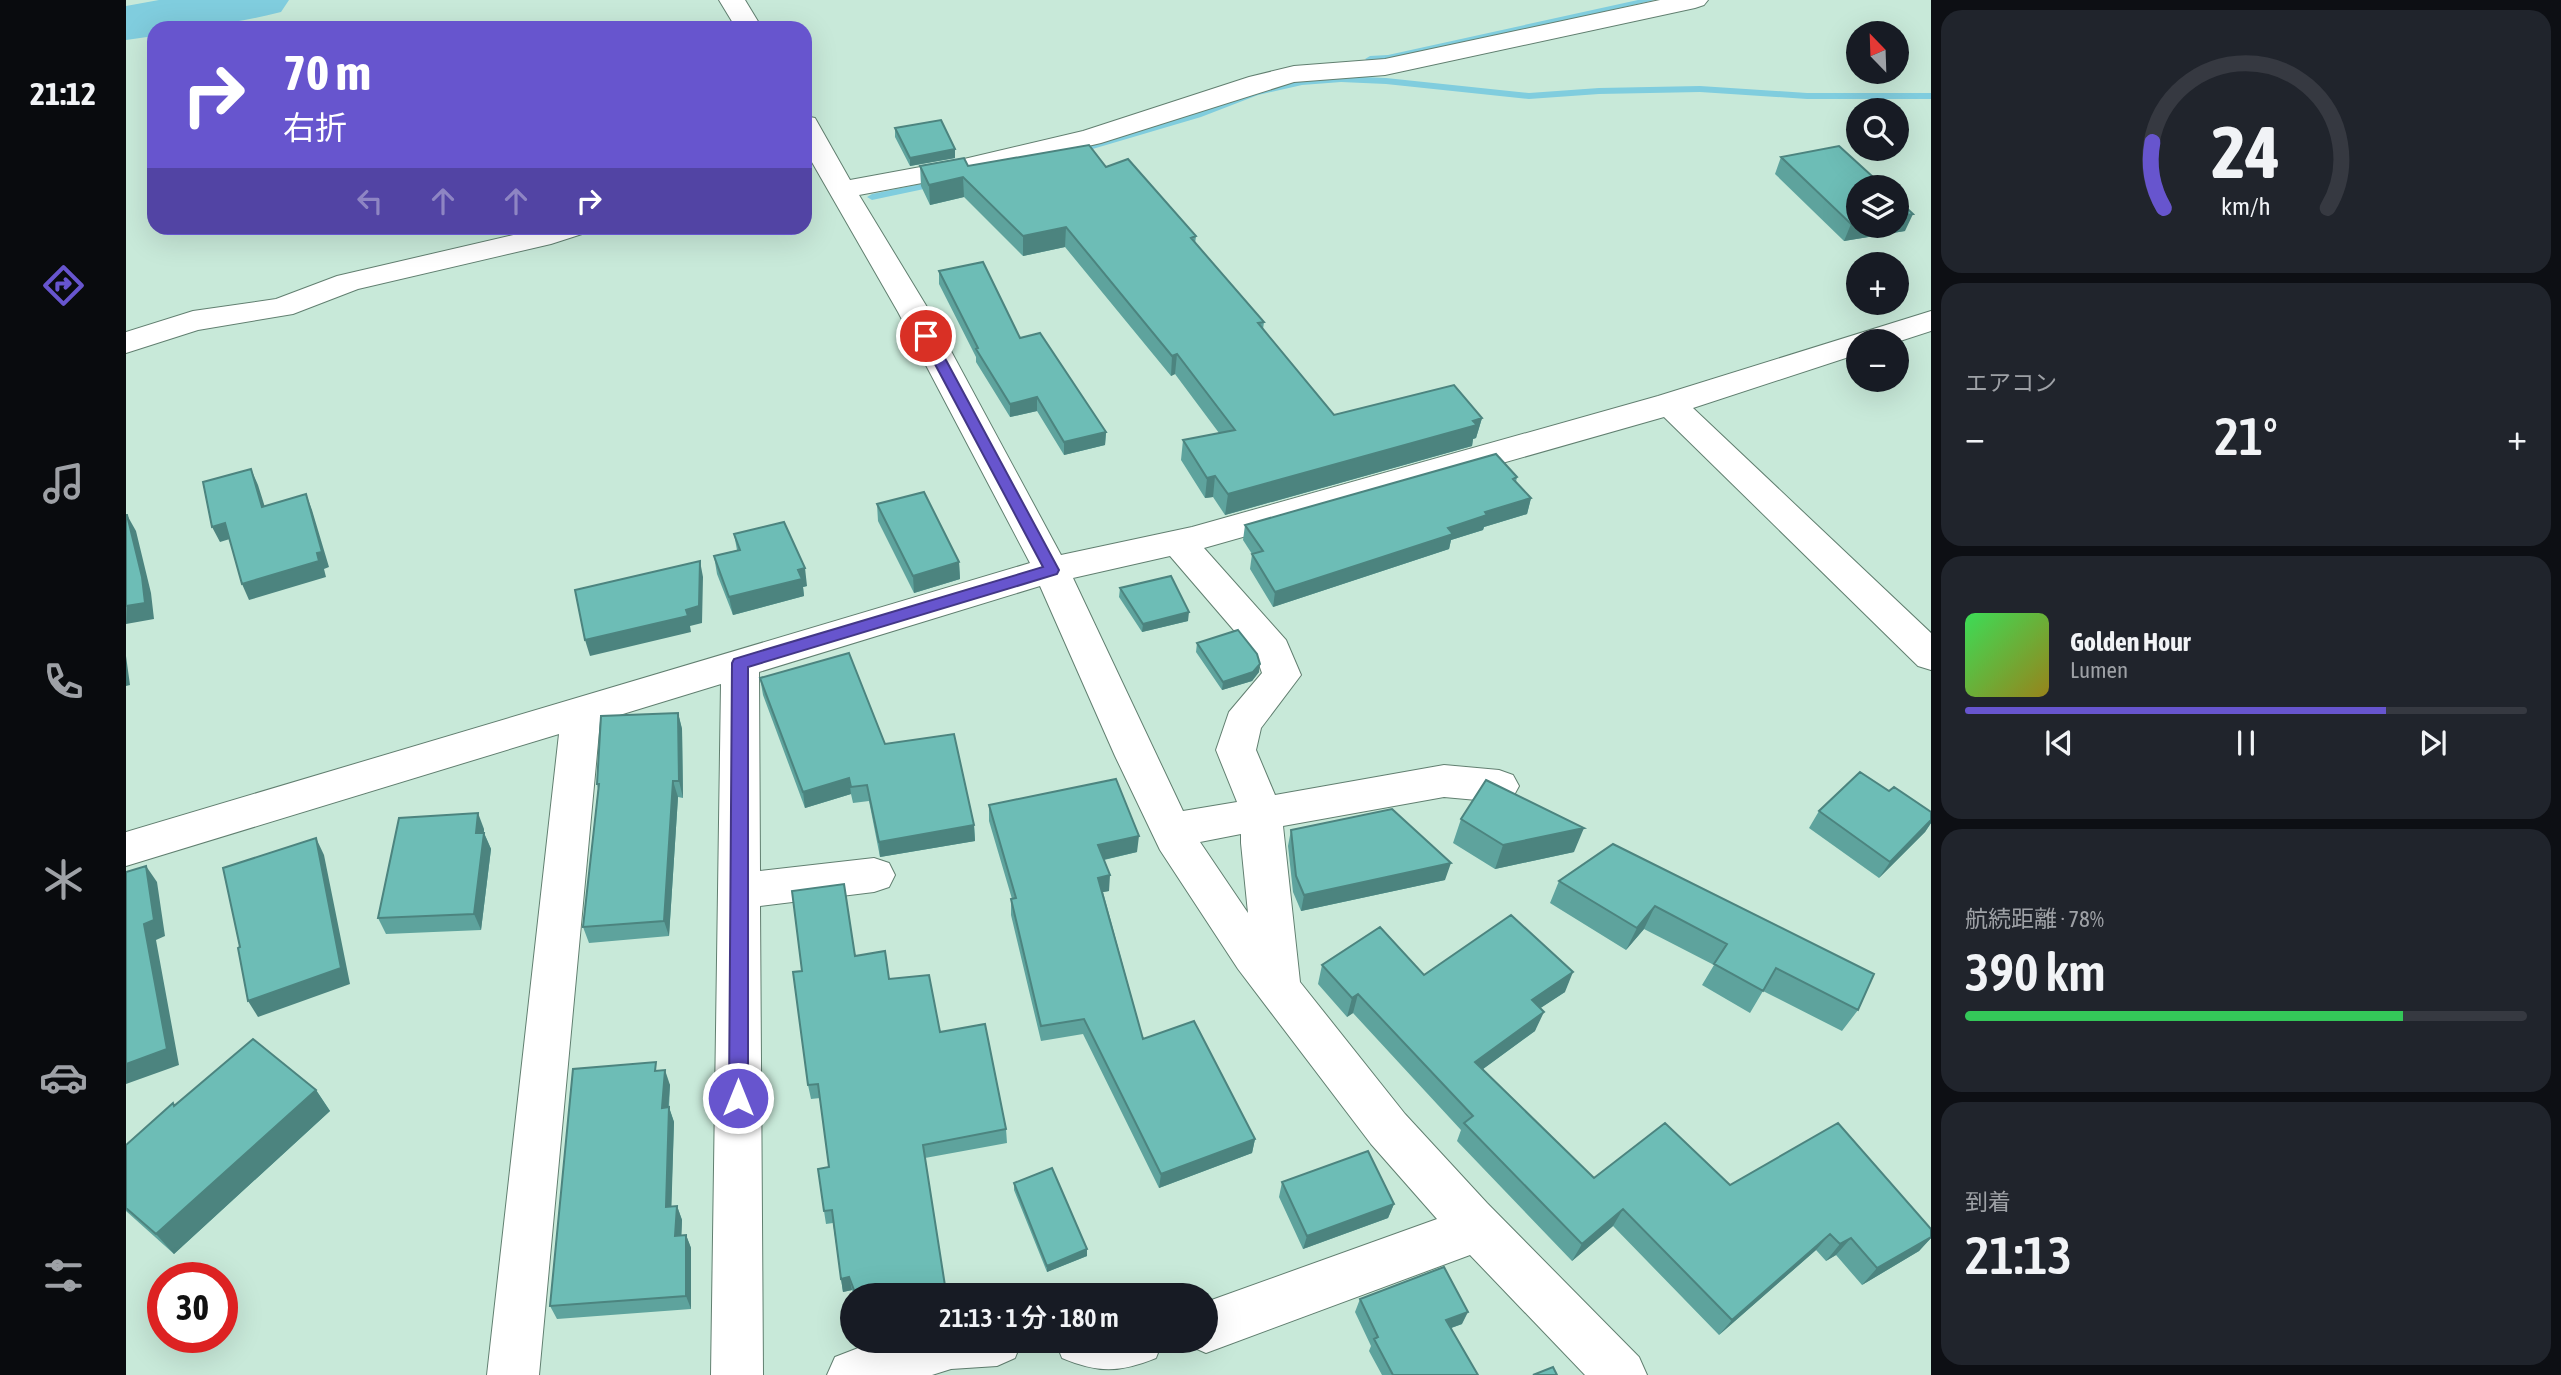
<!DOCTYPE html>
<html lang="ja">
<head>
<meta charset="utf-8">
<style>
	:root { --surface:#171b24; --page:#20242c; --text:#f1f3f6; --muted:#9ea1a6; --line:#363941; --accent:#6755ce }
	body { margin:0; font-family:"Asap Condensed","Noto Sans JP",sans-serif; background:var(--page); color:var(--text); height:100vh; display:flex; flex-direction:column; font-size:26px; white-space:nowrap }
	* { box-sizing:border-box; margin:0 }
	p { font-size:23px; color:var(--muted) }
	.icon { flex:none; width:38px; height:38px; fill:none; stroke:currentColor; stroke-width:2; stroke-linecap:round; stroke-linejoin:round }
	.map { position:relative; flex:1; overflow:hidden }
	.drawer { display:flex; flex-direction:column; gap:10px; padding:10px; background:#0d0f14; width:630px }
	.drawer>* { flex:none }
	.hud { position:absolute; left:21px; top:21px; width:665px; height:214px; border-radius:21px; box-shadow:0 7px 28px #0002; background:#6755ce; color:#fff; overflow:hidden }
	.needle { width:46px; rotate:337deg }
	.tools { position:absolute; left:1720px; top:21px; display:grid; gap:14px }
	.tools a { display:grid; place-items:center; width:63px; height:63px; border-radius:50%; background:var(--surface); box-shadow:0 7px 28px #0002; font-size:35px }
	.speed { position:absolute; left:21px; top:1262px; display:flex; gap:14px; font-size:35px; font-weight:700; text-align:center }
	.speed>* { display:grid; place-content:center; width:91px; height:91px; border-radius:50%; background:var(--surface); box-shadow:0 7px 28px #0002; line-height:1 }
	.speed .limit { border:10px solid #d22; background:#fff; color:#111 }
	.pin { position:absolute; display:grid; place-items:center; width:60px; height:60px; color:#fff; margin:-30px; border:4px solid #fff; border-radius:50%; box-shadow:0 2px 7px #0007 }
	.me { position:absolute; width:77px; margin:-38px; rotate:0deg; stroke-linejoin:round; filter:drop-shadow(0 0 5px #0008) }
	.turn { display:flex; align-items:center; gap:24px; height:147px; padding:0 21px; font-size:32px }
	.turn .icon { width:91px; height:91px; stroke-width:2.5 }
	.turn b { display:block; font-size:49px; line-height:60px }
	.lanes { display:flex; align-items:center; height:66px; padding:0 21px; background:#0003; justify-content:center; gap:35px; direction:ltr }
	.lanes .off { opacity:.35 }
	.big { font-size:52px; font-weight:600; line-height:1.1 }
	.drawer .card { flex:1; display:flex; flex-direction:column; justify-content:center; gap:10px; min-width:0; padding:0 24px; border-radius:21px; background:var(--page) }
	.drawer .dial { align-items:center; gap:0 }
	.dial svg { height:182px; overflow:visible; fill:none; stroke:var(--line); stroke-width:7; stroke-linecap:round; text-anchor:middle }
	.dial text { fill:var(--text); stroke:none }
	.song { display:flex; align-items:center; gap:21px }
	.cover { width:84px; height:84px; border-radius:10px; background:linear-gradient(135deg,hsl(130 70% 55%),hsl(50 70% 35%)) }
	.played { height:7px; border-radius:4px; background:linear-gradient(90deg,var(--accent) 75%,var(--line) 75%) }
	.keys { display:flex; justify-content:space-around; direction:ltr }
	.heat { display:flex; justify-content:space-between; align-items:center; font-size:38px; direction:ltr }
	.charge { height:10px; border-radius:5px; background:linear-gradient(90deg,#34c759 78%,var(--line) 0) }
	.trip { position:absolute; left:714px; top:1283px; width:378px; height:70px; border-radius:35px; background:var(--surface); box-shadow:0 7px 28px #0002; font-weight:600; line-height:70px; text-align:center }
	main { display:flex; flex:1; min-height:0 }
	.tab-bar { display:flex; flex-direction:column; width:126px; justify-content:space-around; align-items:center; background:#090b0e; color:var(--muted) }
	.tab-bar .icon { width:49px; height:49px }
	.tab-bar .selected { color:var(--accent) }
	.tab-bar b { font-size:32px; color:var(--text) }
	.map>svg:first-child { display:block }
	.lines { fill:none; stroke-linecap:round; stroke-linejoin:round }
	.stream { fill:#80cdde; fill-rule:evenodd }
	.river { fill:#80cdde; fill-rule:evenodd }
	.minor-casing { stroke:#617f70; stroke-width:2 }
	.minor { fill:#fff; fill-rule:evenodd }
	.wall { fill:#5ea39d }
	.shaded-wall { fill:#4c847f }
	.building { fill:#6dbdb6; stroke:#4c847f; stroke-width:2 }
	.route { fill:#6755ce; stroke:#433786; stroke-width:2 }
</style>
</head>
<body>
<main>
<nav class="tab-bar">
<b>21:12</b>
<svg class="icon selected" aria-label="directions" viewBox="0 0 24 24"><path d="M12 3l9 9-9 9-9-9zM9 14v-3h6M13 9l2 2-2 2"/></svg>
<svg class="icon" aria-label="music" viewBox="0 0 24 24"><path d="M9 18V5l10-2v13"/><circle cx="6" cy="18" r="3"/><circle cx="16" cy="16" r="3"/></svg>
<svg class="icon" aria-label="phone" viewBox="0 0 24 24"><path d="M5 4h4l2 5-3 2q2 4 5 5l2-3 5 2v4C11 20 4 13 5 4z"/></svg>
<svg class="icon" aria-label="climate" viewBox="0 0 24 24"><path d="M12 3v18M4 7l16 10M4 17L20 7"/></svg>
<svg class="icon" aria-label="car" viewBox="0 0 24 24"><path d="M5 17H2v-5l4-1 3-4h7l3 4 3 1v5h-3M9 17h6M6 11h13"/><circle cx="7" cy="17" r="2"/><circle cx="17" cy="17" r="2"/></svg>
<svg class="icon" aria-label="filters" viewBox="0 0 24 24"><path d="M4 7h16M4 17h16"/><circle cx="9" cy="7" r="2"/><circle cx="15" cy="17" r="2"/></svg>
</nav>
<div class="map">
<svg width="1805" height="1375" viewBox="0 0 1805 1375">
	<rect width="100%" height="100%" fill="#c8e9d9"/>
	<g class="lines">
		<path class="stream" d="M1512,0H1529L1262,61L1244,62L1239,59L1244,56L1262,55Z
			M1215,76L1260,78L1403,93L1473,88L1574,86L1681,93H1805V99H1681L1574,92L1473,94L1403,99L1260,84L1215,82L1176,85L1132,95L1075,117L953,153L944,151L1067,113L1126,91L1176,79Z
			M813,180L817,181V185L746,200L741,197L746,194Z"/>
		<path class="river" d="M33,0H163L155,12C113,23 72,28 28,28V36L0,40V6Z"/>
		<defs>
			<path id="minor" d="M593,0H619L636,28H610Z
				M1534,0H1582L1578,5L1569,8L1259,75L1168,82L975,143L838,175L733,195L804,312L935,555L1066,527L1532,396L1805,311V331L1771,342L1732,341V354L1567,408L1805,633V670L1792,666L1538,417L1078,548L1160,640L1175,675L1135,728L1130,750L1149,795L1318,765L1373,770L1387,775L1393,786L1387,797L1373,802L1318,797L1157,826L1174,982L1279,1114L1361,1203L1513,1357L1521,1375H1459L1344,1255L1080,1353L1062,1345L1060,1340H1080V1302L1311,1219L1245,1144L1112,969L1034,850L989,756L914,586L633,672L634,871L748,858L763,863L769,875L763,887L748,892L634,906L637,1375H585L595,684L474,721L413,1375H361L433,734L0,866V832L904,563L772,312L679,150V116L689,118L724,180L838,159L957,131L1123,77L1168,66L1259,59ZM1044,556L1130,656L1136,673L1103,712L1090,750L1111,802L1057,811L947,578ZM1115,834V843L1122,913L1074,842Z
				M417,228H461L456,234L425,244L232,289L167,314L72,330L0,353V332L67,311L150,299L211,276Z
				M753,1340H896L889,1358L871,1366L825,1369L806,1375H701L709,1357Z
				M929,1340H1037L1030,1358C993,1373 972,1373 936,1358Z"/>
		</defs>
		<use href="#minor" class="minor-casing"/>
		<use href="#minor" class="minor"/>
	</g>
	<path class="wall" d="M769,128L829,149V158L784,166L769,137Z
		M1655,157L1779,231L1718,241L1649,174Z
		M794,166L980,167L1070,236L1069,244L1138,322L1137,329L1208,415L1356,418L1350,438L1347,439L1346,446L1099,515L1087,497L1079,498L1055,460L1057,440L1093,433L1049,374L1045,376L939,247L897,256L838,197L804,205L795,186Z
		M813,271L894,338L980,432L979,445L938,455L911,411L884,417L850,362V357L813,284Z
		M1391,477L1390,482L1405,498L1401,514L1358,527L1357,530L1325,540L1323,549L1147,607L1124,569L1126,554L1117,540L1119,525Z
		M751,504L833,562L834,579L788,593L752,521Z
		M608,534L681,586L677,587L678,596L607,615L591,574L588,556L611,550Z
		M994,588L1062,621L1016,632L993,597Z
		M1071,643L1133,672L1126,681L1096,690L1070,652Z
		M634,678L759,744L848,825L849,841L754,857L743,801L727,803L725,794L679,808L637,695Z
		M552,713L556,729L557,798L552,797L543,936L463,943L457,927L472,789L471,784Z
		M1763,791L1805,820V823L1799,832L1753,878L1683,828L1693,811Z
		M863,805L1011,852L978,860L983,891L977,892L1017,1039L1129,1139L1126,1153L1033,1188L957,1034L915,1041L885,915V899H886L863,821Z
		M1335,819L1448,852L1369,869L1327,843Z
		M358,829V833L365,849L355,930L260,934L252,918Z
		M1165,830L1319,880L1175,911L1167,892L1162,846Z
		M1487,844L1732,1010L1716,1031L1637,991L1624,1013L1576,985L1588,965L1518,929L1500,950L1424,903L1433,881Z
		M729,956L763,979L814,1032L880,1129L881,1143L799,1158L820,1295H728L726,1290L717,1292L707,1223L700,1224L698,1211L703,1167L694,1098L685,1099L682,1085L676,971Z
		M1196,965L1298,975L1439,992L1414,1008L1409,1031L1357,1069L1468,1178L1604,1185L1805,1229V1238L1793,1251L1736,1285L1710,1255L1700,1261L1690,1250L1593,1335L1487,1226L1446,1261L1331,1141L1335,1130L1227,1013L1221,1017L1192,984Z
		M533,1070L544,1085L543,1108L548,1122L545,1206H551L556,1220L555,1235H560L565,1248V1309L431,1319L424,1306Z
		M190,1090L204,1111L48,1254L0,1211V1145L49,1105Z
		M1156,1182L1268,1204L1262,1218L1177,1249L1153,1197Z
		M888,1183L961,1256L921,1272L888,1190Z
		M1234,1299L1336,1324L1325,1328L1352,1375H1256L1243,1351L1245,1346L1229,1312Z"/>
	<path class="shaded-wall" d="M829,149V158L784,166V158Z
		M837,177L838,197L804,205L803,185Z
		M1787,214L1779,231L1718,241L1725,224L1732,222V226H1771V216Z
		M940,227L939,247L897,256V236Z
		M1051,354L1049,374L1045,376L1046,356Z
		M911,397V411L884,417V404Z
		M1356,418L1350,438L1347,439L1346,446L1099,515L1102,494Z
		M980,432L979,445L938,455V442Z
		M125,469L132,485L144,523L136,507Z
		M1089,476L1087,497L1079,498L1081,478Z
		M180,494L186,510L203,567L198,569L200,577L123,600L116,584L191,553Z
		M1405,498L1401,514L1358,527L1357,530L1325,540L1323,549L1147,607L1149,592L1322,528L1359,512Z
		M1,515L10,531L25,593L28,619L0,624Z
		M99,523L107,538L94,542L86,527Z
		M574,561L577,577L576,623L564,626L565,632L464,656L459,640L560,610Z
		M833,562L834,579L788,593L787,576Z
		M679,568L681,586L677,587L678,596L607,615L603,597Z
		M1063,612L1062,621L1016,632L1017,624Z
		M0,656L4,685L0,686Z
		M1134,664L1133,672L1126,681L1096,690L1097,682Z
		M552,713L556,729L557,798L553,781Z
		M723,778L725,794L679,808L677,792Z
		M547,781L552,797L543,936L538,921Z
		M352,813L358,829L357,842L358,833L365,849L355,930L348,914L350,833Z
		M1805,820V823L1799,832L1753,878L1764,862Z
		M848,825L849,841L754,857L753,842Z
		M1458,828L1448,852L1369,869L1377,845Z
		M1013,836L1011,852L972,861V845Z
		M190,838L198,855L224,984L132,1017L122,1001Z
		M1325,863L1319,880L1175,911L1178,895Z
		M20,866L31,882L39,936L30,940L53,1065L0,1084V1064L18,924Z
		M984,875L983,891L972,893V878Z
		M1529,906L1518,929L1500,950L1511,928Z
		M1447,972L1439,992L1398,1019L1406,1000Z
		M1232,994L1227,1013L1221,1017L1226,998Z
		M1418,1012L1409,1031L1342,1080L1349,1062Z
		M539,1070L544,1085L541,1123L536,1108Z
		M190,1090L204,1111L48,1254L30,1234Z
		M543,1107L548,1122L545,1221L540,1207Z
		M1129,1139L1126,1153L1033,1188L1035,1174Z
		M1268,1204L1262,1218L1177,1249L1181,1236Z
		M551,1206L556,1220L555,1249L549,1236Z
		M1497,1209L1487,1226L1446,1261L1456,1244Z
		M1704,1234L1690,1250L1593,1335L1606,1320Z
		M560,1235L565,1248V1309L560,1296Z
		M1805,1237V1238L1793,1251L1736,1285L1751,1268Z
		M1725,1238L1710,1255L1700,1261L1714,1244Z
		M961,1249V1256L921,1272V1266Z
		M723,1277L726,1290L717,1292L715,1279Z
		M1342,1312L1336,1324L1314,1332L1320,1320Z"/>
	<path class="building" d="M815,120L829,149L784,158L769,128Z
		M963,145L980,167L1002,159L1070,236L1065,238L1138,322L1132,323L1208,415L1328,385L1356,418L1347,421L1351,425L1102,494L1089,476L1081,478L1057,440L1109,430L1051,354L1046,356L940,227L897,236L837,177L803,185L794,166L838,158L842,166Z
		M1713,146L1758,187H1732V222L1725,224L1655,157Z
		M1771,199L1787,214L1771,216Z
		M857,262L894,338L914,333L980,432L938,442L911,397L884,404L850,349L852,348L813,271Z
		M1370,454L1391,477L1387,479L1405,498L1359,512L1361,515L1322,528L1327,534L1149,592L1126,554L1137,551L1119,525Z
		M125,469L136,507L180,494L196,552L191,553L193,561L116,584L99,523L86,527L77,482Z
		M798,492L833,562L787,576L751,504Z
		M0,515H1L16,577L19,603L0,606Z
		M658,522L679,568L672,570L676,579L603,597L588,556L614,550L608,534Z
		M574,561L573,606L560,610L562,616L459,640L449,590Z
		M1045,576L1063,612L1017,624L994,588Z
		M1112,630L1131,654L1134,664L1127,672L1097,682L1071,643Z
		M723,653L759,744L828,734L848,825L753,842L741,785L725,787L723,778L677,792L634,678Z
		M552,713L553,781H547L538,921L457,927L473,784H471L475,716Z
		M1734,772L1763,791L1768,787L1805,812V820L1764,862L1693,811Z
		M990,779L1013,836L972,845L984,875L972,878L1017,1039L1068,1021L1129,1139L1035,1174L958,1019L915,1026L885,899L890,898L863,805Z
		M1360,780L1458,828L1377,845L1335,819Z
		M1266,809L1325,863L1178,895L1170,876L1165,830Z
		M352,813L350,833H358L348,914L252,918L273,818Z
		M190,838L215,968L122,1001L112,948L114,947L97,868Z
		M1487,844L1748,974L1732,1010L1650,968L1637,991L1588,964L1601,944L1529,906L1511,928L1433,881Z
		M20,866L28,920L18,924L41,1049L0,1064V872Z
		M718,884L729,956L759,951L763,979L803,975L814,1032L859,1024L880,1129L797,1145L820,1292L809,1295H730L723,1277L715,1279L706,1210L698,1211L692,1169L703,1167L692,1084L682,1085L667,972L676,971L666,891Z
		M1385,915L1447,972L1406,1000L1418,1012L1349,1062L1468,1178L1539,1123L1604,1185L1712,1123L1805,1229V1237L1751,1268L1725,1238L1714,1244L1704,1234L1606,1320L1497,1209L1456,1244L1338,1123L1347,1116L1232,994L1226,998L1196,965L1254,927L1298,975Z
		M127,1039L190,1090L30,1234L0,1208V1145L47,1103L48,1106Z
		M530,1062L529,1071L539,1070L536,1108L543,1107L540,1207L551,1206L549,1236L560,1235V1296L424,1306L447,1069Z
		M1242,1151L1268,1204L1181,1236L1156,1182Z
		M926,1168L961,1249L921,1266L888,1183Z
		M1318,1267L1342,1312L1320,1320L1352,1375H1267L1248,1339L1252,1337L1234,1299Z
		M1427,1367L1431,1375H1407Z"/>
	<path class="route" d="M800,332L807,336L933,570L931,574L622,667V1098L619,1105L612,1107L606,1105L603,1098L606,663L608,659L917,567L794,336Z"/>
</svg>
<div class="tools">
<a><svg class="needle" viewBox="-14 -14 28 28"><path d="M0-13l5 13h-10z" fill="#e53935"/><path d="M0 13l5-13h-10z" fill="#9ea1a6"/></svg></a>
<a><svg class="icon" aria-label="search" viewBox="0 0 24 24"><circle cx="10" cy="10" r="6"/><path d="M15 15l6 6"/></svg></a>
<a><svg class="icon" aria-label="layers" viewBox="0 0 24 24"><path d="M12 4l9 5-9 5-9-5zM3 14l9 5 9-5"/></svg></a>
<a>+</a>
<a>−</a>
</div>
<div class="speed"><div class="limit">30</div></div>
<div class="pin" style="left:800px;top:336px;background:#d93025"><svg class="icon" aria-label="arrive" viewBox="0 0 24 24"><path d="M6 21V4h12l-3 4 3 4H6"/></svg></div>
<svg class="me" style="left:612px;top:1098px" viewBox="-20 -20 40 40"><circle r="17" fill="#6755ce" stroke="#fff" stroke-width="3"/><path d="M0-11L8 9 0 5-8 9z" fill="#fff"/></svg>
<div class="trip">21:13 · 1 分 · 180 m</div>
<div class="hud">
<div class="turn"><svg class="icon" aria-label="right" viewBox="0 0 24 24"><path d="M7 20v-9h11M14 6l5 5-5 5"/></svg><div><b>70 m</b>右折</div></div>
<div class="lanes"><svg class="icon off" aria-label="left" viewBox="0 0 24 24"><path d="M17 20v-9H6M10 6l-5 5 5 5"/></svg><svg class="icon off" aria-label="ahead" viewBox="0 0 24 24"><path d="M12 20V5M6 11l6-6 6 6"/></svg><svg class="icon off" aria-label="ahead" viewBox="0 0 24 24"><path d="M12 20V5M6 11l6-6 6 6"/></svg><svg class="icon" aria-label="right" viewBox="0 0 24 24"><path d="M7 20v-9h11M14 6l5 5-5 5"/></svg></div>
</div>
</div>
<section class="drawer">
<div class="card dial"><svg viewBox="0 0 100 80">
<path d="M14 69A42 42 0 1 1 86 69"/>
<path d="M14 69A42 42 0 0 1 9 40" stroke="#6755ce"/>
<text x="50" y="56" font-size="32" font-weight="700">24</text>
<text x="50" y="72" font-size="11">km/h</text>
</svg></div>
<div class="card"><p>エアコン</p>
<div class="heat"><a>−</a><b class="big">21°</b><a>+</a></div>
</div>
<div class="card">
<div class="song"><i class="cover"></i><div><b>Golden Hour</b><p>Lumen</p></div></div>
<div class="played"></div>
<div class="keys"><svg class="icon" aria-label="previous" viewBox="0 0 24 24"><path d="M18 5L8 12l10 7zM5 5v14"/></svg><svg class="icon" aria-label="pause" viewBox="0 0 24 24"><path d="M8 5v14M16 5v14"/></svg><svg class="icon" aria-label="next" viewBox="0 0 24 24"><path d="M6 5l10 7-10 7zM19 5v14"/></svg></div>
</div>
<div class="card"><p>航続距離 · 78%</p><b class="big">390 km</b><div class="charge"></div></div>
<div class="card"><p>到着</p><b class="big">21:13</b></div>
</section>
</main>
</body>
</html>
